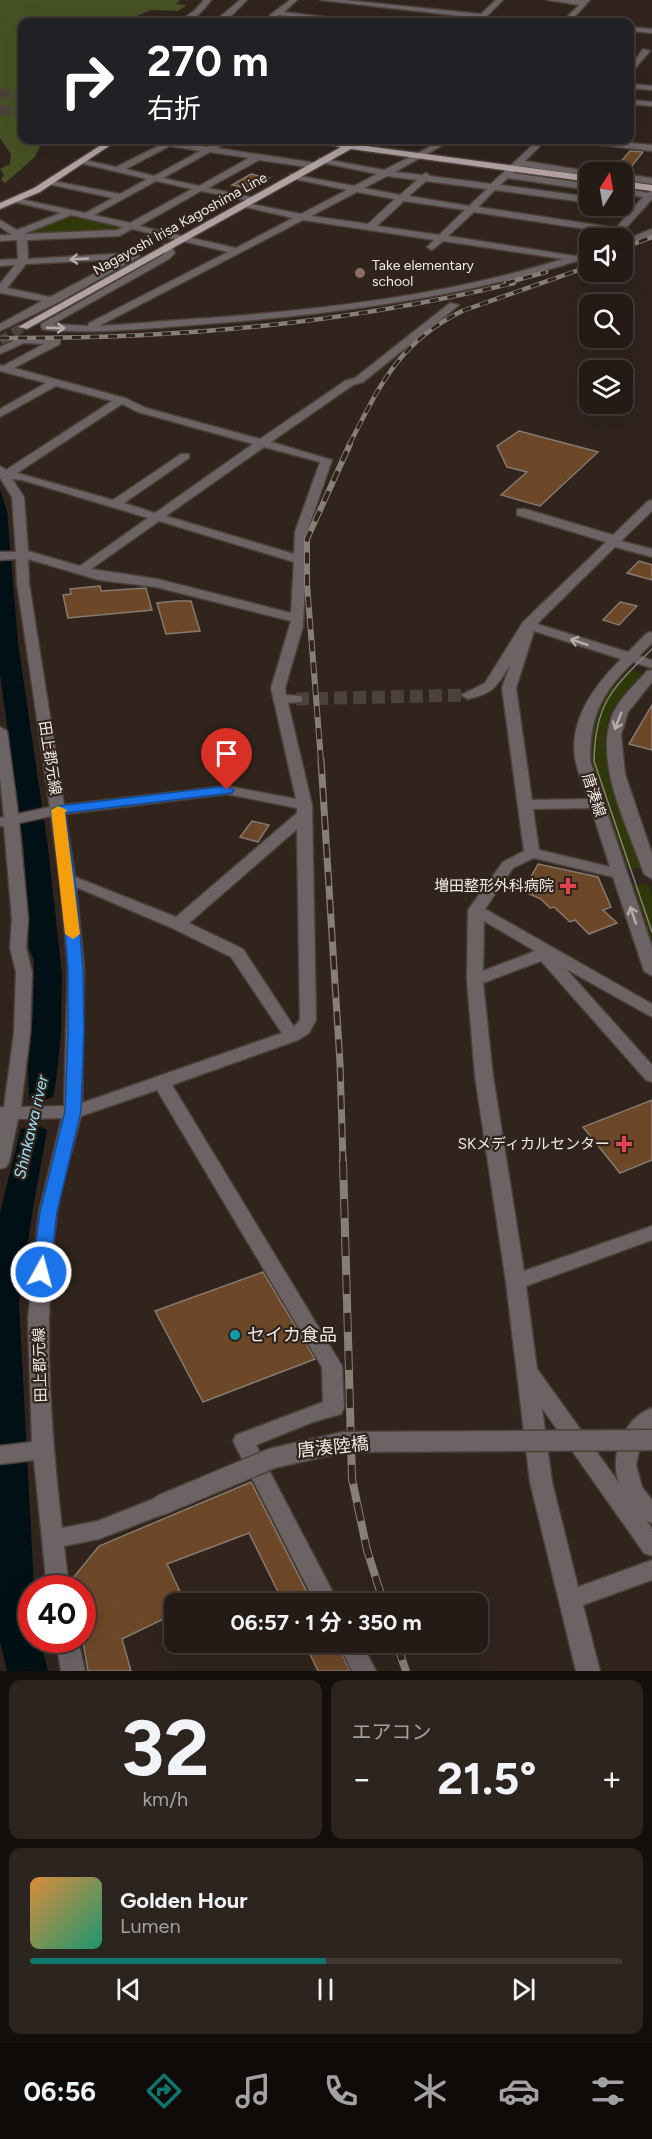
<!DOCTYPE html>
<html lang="ja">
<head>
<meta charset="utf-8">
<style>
	:root { --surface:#241b16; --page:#2c241f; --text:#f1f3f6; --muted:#a3a1a1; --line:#413935; --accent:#0f766e }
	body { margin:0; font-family:Figtree,"Noto Sans JP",sans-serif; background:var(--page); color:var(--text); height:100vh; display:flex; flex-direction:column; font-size:22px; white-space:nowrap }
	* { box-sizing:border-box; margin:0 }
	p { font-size:20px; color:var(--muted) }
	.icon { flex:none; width:33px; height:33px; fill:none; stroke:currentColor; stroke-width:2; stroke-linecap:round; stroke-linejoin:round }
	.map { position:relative; height:1671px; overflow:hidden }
	.panel { display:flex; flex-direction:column; gap:9px; padding:9px; background:#140f0c; flex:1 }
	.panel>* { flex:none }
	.top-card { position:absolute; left:18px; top:18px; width:616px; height:126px; border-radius:12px; box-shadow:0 6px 24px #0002,0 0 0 2px var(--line); background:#202124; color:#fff; overflow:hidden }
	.needle { width:39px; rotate:11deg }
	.controls { position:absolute; left:579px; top:162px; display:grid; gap:12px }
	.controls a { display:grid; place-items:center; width:54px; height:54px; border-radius:12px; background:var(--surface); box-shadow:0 6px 24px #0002,0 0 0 2px var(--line); font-size:30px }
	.speed { position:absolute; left:18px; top:1575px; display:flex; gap:12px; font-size:30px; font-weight:700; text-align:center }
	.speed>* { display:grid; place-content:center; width:78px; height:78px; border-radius:50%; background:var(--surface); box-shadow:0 6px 24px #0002,0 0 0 2px var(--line); line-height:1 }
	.speed .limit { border:9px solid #d22; background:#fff; color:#111 }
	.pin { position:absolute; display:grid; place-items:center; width:51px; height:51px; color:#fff; margin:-62px -26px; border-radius:50% 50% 50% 0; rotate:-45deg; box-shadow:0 0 6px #0007 }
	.pin .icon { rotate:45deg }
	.me { position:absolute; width:66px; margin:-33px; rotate:7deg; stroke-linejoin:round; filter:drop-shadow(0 0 4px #0008) }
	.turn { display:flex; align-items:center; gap:21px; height:126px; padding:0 30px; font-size:27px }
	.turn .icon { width:78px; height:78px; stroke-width:2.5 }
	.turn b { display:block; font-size:42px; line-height:51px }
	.big { font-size:45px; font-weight:700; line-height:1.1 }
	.panel .widget { flex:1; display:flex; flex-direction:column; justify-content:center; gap:9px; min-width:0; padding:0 21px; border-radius:12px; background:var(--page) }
	.panel .dial { align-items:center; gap:0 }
	.dial b { font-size:78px; line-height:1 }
	.song { display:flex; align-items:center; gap:18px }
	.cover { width:72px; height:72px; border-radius:9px; background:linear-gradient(135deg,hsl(30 70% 55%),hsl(160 70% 35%)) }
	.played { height:6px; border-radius:3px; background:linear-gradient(90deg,var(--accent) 50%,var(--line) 50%) }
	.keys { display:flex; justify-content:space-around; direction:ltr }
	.heat { display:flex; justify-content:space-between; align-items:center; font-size:33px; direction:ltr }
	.panel .tiles { flex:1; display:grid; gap:9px; grid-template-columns:1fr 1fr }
	.widget:last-child { grid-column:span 2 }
	.trip { position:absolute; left:164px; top:1593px; width:324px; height:60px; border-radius:12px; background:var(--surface); box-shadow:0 6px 24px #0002,0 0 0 2px var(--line); font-weight:700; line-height:60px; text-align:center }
	.tab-bar { display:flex; height:96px; justify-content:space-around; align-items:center; background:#0e0b09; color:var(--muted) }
	.tab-bar .icon { width:42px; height:42px }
	.tab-bar .selected { color:var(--accent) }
	.tab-bar b { font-size:27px; color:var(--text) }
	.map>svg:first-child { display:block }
	.green { fill:#2e3808 }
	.forest { fill:#465124 }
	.water { fill:#001015 }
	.pier { fill:#30241d }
	.building { fill:#6d4828; stroke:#86796f; stroke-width:1.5 }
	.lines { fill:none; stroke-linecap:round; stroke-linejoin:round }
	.minor-tunnel { stroke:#4d423b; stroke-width:13; stroke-dasharray:13 6; stroke-linecap:butt }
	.major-tunnel { stroke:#4d423b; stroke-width:10; stroke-dasharray:10 5; stroke-linecap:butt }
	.highway-tunnel { stroke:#4d423b; stroke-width:10; stroke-dasharray:10 4.5; stroke-linecap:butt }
	.minor-casing { stroke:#4b4039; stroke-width:3 }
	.major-casing { stroke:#4b4039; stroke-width:3 }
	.minor { fill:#6c6464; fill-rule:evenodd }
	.major { fill:#b1a1a2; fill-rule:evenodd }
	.tram { stroke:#887e78; stroke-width:1.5 }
	.rail-far3-casing { stroke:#887e78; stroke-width:4.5 }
	.rail-far2-casing { stroke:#887e78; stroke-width:6 }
	.rail-far1-casing { stroke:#887e78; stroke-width:7 }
	.rail-casing { stroke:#887e78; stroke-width:8 }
	.rail-far3 { stroke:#30241d; stroke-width:3; stroke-dasharray:9; stroke-linecap:butt }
	.rail-far2 { stroke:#30241d; stroke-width:4; stroke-dasharray:11; stroke-linecap:butt }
	.rail-far1 { stroke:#30241d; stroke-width:4.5; stroke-dasharray:14; stroke-linecap:butt }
	.rail { stroke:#30241d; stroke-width:6; stroke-dasharray:19; stroke-linecap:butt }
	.minor-bridge-casing { stroke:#4b4039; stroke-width:23; stroke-linecap:butt }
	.minor-bridge { stroke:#6c6464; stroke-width:20 }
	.oneway { stroke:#b5adaa }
	.route { fill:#1a73e8; stroke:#114b97; stroke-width:1.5 }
	.slow { fill:#f59e0b }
	.education-dot { fill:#8d6e63; stroke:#30241d; stroke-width:2 }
	.health-dot { fill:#e0444e; stroke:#30241d; stroke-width:2 }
	.culture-dot { fill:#0f9aa8; stroke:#30241d; stroke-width:2 }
	.labels { text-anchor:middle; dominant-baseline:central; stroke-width:4.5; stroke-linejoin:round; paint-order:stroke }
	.far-street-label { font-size:14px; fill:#f1e9e4; stroke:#30241d }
	.far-poi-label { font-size:14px; fill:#f1e9e4; stroke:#30241d; text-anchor:start }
	.street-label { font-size:15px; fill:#f1e9e4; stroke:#30241d }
	.poi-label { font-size:15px; fill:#f1e9e4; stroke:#30241d; text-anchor:end }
	.water-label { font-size:16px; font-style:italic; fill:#99e4f8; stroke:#30241d }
	.near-poi-label { font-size:18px; fill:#f1e9e4; stroke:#30241d; text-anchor:start }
	.near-street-label { font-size:18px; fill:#f1e9e4; stroke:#30241d }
</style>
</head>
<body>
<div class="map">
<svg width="652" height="1671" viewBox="0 0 652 1671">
	<rect width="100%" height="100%" fill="#30241d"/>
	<path class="green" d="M71,215L125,227L114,232L23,234Z
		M629,670L643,674C631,687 614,701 609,718C594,758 629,828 643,868L627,869C614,829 577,754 595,713C602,697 617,683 629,670Z
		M648,884L652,896V943L632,885Z"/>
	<path class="forest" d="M0,0H180L176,4L187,5L178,11L151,10L134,17L132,22H22V140H43L35,157L5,183L1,180L4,175L0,169L10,164L11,154L0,138Z"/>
	<path class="water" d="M0,490L7,511L18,643L48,847L62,975L61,1036L56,1081L34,1202L19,1303L34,1588H32V1640H40L48,1671H7L0,1642V1213L29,1096L28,1066L33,1016L34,960L29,948L24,851L0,674Z"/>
	<path class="pier" d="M57,1095L50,1131L41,1127L19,1129L25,1099H48Z"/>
	<path class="building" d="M630,151L643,152L627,172H612Z
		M251,174L269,178L250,189L232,185Z
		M519,431L598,452L540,506L501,495L527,472L507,467L497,446Z
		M639,561L652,565V580L627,573Z
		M100,586L101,591L146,588L152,610L68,618L63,595L71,594L70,589Z
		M176,601H191L200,631L166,634L157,603Z
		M620,602L637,606L619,625L603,620Z
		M652,705V750L629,744Z
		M252,821L269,825L258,842L240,837Z
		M538,864L598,877L611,907L603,910L617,923L589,934L575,920L570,922L554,907L550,908L541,899L529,894L539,881L531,877Z
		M652,1100V1160L620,1173L583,1127Z
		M263,1272L315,1359L203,1402L155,1311Z
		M251,1482L313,1604H284L249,1533L167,1564L186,1604H174V1614L122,1639L131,1671H88L82,1636V1588H75L73,1578L99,1546Z
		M304,1642H336L350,1671H318Z"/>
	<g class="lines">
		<path class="minor-tunnel" d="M296,699L468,695"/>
		<path class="major-tunnel" d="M0,341L23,327"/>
		<path class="highway-tunnel" d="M0,93L22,96
			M0,110L22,112"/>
		<defs>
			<path id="minor" d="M204,0H211C203,11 194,22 179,22L194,11Z
				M240,0H247L230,17L259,20L262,22L221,20V16Z
				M290,0H297L284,12L363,22H344L279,15L270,19V15Z
				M320,0H344L481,14L496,0H503L486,17L520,22H473L477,18Z
				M547,0H590L570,22H562L579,5Z
				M630,27L652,29V33L630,31Z
				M643,49L650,51L630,74V67Z
				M630,84L652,86V90L630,88Z
				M630,100L652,102V106L630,104Z
				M140,140H170L207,147L221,140H230L217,148L316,163L317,165L313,168L259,160L208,188L255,198V202L201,191L139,226L236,248L293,218L241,206V202L301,214L347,190L290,178V174L354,186L377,174L319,162V158L384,170L443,140H452L395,172L422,175L426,173L430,176L491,184L538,140H546L525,161L594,172H590V176L520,166L513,173L590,184V190L508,178L500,185L590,197V203L495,190L478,207L616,228L643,197L622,194V188L648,193L652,190V199L617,238H608L612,233L474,212L448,236L575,256L590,251V257C464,297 336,314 205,324C152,328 99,334 46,330L42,329L41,324L163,255L165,253L164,244H170L175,253L169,259L53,324L88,326L89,323L228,252L132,229L119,236L27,240L28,259L130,253L140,256L57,303L0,331V324L42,301L0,293V284L15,265L0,266V260L18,259L17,240L0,241V235H12L0,227V220L17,230L61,213L15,202V198L85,213L113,198L48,184V180L120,194L147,179L76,162L80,159L116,167L160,145ZM170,146L200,151L154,176L126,169ZM210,152L249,158L199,186L163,178ZM387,176L417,180L400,195L364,188ZM156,181L192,189L130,223L94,215ZM426,181L487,189L469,206L409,196ZM357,192L395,199L368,224L311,216ZM404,201L465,210L439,235L377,226ZM71,215L123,227L117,230L24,234ZM303,220L434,240L427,247L432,250L443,241L563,259C448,295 328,309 209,318C172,320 136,324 99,326ZM122,259L50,297L7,288L26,264Z
				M352,140H360L353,148H347L346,146Z
				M573,140H596L652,145V151L577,142Z
				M622,174L652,178V184L622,180Z
				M652,229V235L622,247V241Z
				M450,303L459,305L363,382L353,385L271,442L332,460L307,532L303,626L285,688L286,695L301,696L303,699L301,702L288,703L312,805L316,1020L309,1033L298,1040L172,1085L342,1366L344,1408L341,1414L313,1422L256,1445L339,1604H316L233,1441L236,1435L323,1402L322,1367L157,1090L81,1116C73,1148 62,1181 57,1213C42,1318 50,1423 62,1528L98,1521L161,1496L169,1498L172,1505L169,1512L99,1539L64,1546L69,1588H47L34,1460L0,1464V1446L32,1442L28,1319L39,1212L62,1118L18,1119L9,1162L6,1167L0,1169V1107H4L14,1033L16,972L10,948L12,919L4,826H0V818L4,817L0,777V727L7,731L18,814L50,807L17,583L16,559L0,560V552H16L12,497L0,478V466L6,470L112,401L56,386L0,417V409L46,383L0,371V365L3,366L44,344L24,343L0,354V347L22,337L60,340V344L14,368L125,398L146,408L260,439L345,381L355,378ZM122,404L138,412L253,444L155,513L124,503L189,458V454H181L113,500L17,473ZM264,447L320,462L295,532L294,554L166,516ZM12,479L22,480L148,518L80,566L28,551L24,497ZM159,521L294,562L291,613L157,579L91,569ZM28,559L99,580L156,587L291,621L271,688L296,799L227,786L64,805L29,583ZM227,794L297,808V813L176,917L75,877L65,814ZM51,816L60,880L68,967L64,1106L21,1107L30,1033L32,972L26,948L28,919L19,823ZM297,829L300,1020L294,1027L243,949L189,923ZM76,887L172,928L231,957L282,1033L82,1103L84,967Z
				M652,500V511L621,541L652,549V557L615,547L537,624L628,652L647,633L652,632V643L639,656L652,660V668L633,662C601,694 590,715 590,761L652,947V976L644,971L613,877L534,858L513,868L485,909L652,1004V1017L566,969L652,1065V1082L646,1080L541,961L483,983L493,1076L524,1271L652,1226V1240L526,1286L537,1369L619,1483C609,1455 624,1418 652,1408V1429L641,1442L636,1465L642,1487L652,1500V1523L647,1521L652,1529V1556L644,1553L542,1408L552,1482L578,1587L652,1560V1580L583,1605L600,1671H576L530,1482L506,1282L475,1076L467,980L468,910L503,862L524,851L502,688L510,665C496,687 494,693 468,699L461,695L485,683L523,622L606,542L517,515V509H525L613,535L648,501ZM534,631L621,659C594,686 567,722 576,763C579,775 584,787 588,799L532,800L516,688ZM591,808L610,867L539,850L533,809ZM484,921L535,951L483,971Z
				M652,670V682L628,712L621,735L625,774L652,854V879L644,874C629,830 595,765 611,719C617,700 635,685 647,671Z
				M56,1640H78L85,1671H61Z
				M338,1642H361L376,1671H352Z"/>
			<path id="major" d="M109,140H118L40,192L0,209V203L34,188Z
				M302,140H321L590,176V182L351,149L27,329L18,327L341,147Z
				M622,181L652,185V191L622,187Z"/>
		</defs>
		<use href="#minor" class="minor-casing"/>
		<use href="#major" class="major-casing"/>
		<use href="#minor" class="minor"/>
		<use href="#major" class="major"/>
		<path class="tram" d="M652,649C613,688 595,702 594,761L652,932"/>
		<defs>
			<path id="rail-far3" d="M622,248L652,237
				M506,283L546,272
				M0,338C176,339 342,324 514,283
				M349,445C380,385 398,343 462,311L590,266"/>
			<path id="rail-far2" d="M321,761L307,584V539L350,444"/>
			<path id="rail-far1" d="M321,760L340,1063L343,1162"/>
			<path id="rail" d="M343,1161L352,1479L367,1550L384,1604
				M396,1642L406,1671"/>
		</defs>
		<use href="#rail-far3" class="rail-far3-casing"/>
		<use href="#rail-far2" class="rail-far2-casing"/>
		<use href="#rail-far1" class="rail-far1-casing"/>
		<use href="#rail" class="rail-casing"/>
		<use href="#rail-far3" class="rail-far3"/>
		<use href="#rail-far2" class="rail-far2"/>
		<use href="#rail-far1" class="rail-far1"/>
		<use href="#rail" class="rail"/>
		<defs>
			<path id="minor-bridge" d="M161,1505L273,1458L344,1442L652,1440"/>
		</defs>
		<use href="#minor-bridge" class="minor-bridge-casing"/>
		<use href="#minor-bridge" class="minor-bridge"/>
	</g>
	<defs><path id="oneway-shaft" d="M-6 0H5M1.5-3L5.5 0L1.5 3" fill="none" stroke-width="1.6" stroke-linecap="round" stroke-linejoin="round" transform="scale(1.5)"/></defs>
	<g class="oneway">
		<use href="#oneway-shaft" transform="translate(79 259) rotate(177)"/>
		<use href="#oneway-shaft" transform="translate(56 328) rotate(2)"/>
		<use href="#oneway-shaft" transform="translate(579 642) rotate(-162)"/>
		<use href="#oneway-shaft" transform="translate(618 721) rotate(111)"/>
		<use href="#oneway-shaft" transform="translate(633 915) rotate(-109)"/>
	</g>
	<path class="route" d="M227,786L234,790L232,793L65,813L75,880L83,968L84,1031L81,1111L57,1212L50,1272L47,1276H35L32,1272L40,1212L65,1111L68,1031V968L61,880L51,810L58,806Z"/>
	<path class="slow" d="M58,806L67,810L65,813L80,934L73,939L65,934L51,810Z"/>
	<circle class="education-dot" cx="360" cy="273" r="6"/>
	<g class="health-dot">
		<path d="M565 877h6v6h6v6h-6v6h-6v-6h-6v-6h6z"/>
		<path d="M621 1135h6v6h6v6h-6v6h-6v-6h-6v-6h6z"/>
	</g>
	<circle class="culture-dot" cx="235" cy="1335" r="6"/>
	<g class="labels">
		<g class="far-street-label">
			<text transform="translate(180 224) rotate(-29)">Nagayoshi Irisa Kagoshima Line</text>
		</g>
		<g class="far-poi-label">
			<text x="372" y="265">Take elementary<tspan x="372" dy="16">school</tspan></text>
		</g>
		<g class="street-label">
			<text transform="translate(50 758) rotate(81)">田上郡元線</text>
			<text transform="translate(594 795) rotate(72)">唐湊線</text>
			<text transform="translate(40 1365) rotate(-92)">田上郡元線</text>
		</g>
		<g class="poi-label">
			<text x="554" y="886">増田整形外科病院</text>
			<text x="610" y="1144">SKメディカルセンター</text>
		</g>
		<g class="water-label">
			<text transform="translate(31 1127) rotate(-77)">Shinkawa river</text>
		</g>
		<g class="near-poi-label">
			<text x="247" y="1335">セイカ食品</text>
		</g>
		<g class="near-street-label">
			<text transform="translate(333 1447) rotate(-6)">唐湊陸橋</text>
		</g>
	</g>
</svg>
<div class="controls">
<a><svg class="needle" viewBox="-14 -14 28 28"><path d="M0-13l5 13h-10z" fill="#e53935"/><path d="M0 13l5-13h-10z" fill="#a3a1a1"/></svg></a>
<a><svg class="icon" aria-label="sound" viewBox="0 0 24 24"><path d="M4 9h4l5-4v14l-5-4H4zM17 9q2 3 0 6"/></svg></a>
<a><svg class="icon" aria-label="search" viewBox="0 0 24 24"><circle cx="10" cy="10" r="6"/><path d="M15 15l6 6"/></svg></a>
<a><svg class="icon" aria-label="layers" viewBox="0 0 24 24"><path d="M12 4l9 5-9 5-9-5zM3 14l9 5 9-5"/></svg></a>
</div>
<div class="speed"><div class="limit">40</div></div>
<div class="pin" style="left:227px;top:790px;background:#d93025"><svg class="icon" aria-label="arrive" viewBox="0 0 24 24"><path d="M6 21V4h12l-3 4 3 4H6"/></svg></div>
<svg class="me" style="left:41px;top:1272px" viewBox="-20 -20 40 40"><circle r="17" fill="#1a73e8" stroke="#fff" stroke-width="3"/><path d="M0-11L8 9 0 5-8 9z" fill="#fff"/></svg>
<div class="trip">06:57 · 1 分 · 350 m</div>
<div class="top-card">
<div class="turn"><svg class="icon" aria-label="right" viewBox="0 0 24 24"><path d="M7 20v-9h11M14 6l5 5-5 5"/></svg><div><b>270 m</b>右折</div></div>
</div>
</div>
<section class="panel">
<div class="tiles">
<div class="widget dial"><b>32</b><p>km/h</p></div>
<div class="widget"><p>エアコン</p>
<div class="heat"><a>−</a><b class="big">21.5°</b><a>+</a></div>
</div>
<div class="widget">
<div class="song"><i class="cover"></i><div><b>Golden Hour</b><p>Lumen</p></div></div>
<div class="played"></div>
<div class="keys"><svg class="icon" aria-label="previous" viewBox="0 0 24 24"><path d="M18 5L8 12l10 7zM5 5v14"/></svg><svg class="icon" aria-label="pause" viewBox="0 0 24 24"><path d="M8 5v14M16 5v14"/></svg><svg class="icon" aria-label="next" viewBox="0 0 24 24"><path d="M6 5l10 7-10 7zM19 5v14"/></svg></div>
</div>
</div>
</section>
<nav class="tab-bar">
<b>06:56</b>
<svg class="icon selected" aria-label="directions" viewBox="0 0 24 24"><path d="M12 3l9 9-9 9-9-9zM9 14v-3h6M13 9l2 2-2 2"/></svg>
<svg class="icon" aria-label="music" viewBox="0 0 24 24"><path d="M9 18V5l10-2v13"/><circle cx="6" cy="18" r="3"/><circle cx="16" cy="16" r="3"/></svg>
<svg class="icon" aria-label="phone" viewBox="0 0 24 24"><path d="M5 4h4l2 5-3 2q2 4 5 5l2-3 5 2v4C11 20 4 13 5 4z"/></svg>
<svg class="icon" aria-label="climate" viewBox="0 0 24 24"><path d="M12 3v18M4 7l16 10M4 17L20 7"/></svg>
<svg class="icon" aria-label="car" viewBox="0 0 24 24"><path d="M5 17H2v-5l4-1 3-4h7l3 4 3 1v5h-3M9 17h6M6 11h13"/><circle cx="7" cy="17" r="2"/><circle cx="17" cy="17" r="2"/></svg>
<svg class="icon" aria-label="filters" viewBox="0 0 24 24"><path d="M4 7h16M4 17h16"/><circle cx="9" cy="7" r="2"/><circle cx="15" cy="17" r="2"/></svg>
</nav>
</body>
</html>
